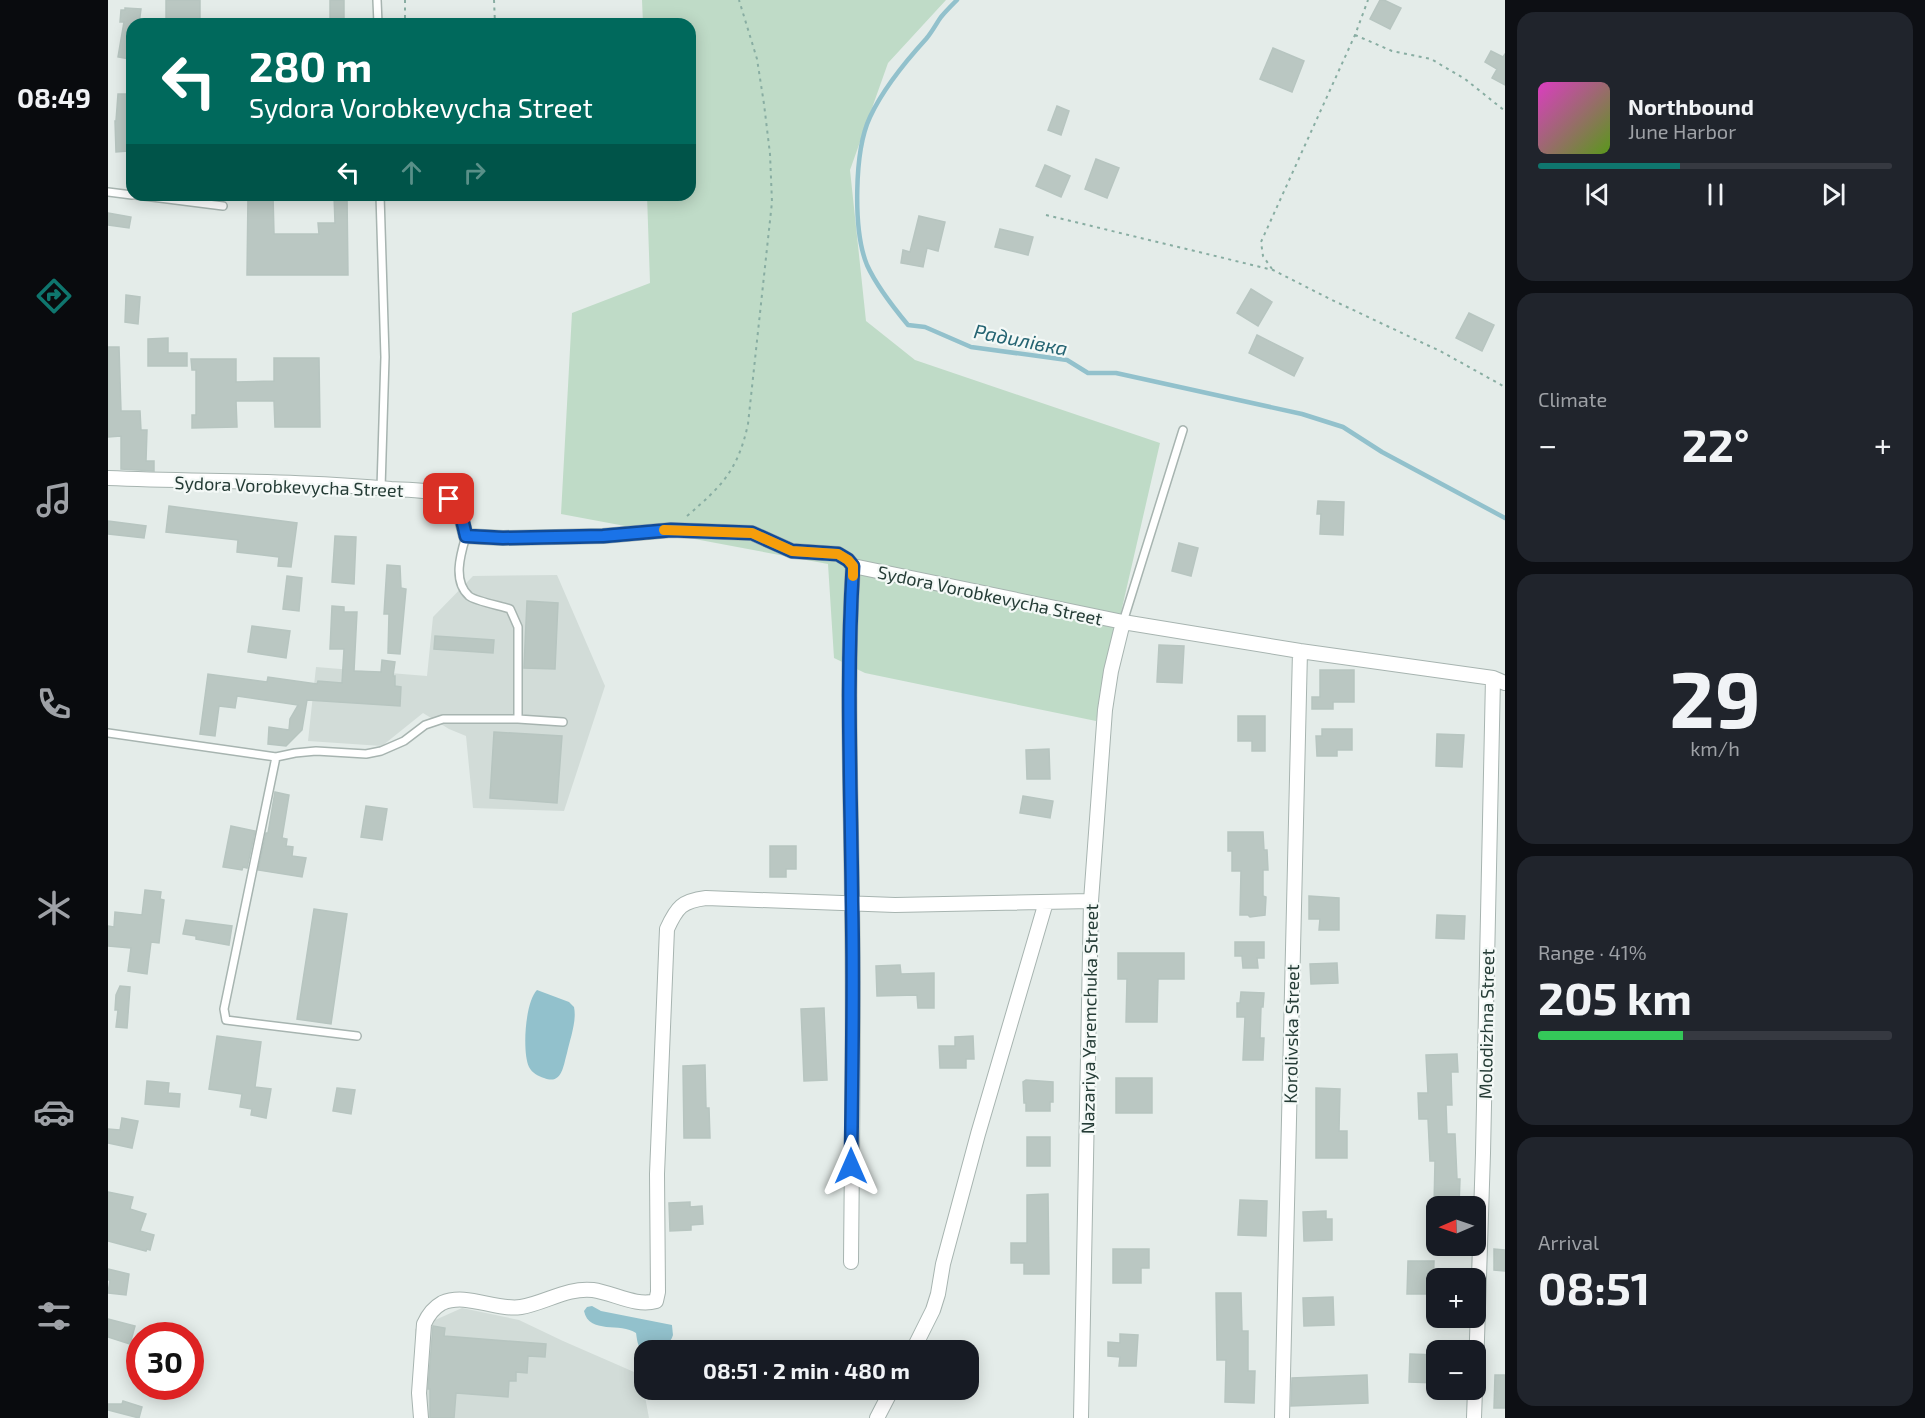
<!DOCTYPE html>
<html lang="en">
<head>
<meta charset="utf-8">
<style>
	:root { --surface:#171b24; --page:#20242c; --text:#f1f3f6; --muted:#9ea1a6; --line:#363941; --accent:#0f766e }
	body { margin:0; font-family:"Exo 2",sans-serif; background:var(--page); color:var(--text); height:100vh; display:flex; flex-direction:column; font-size:22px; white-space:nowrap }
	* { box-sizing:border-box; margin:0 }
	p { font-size:20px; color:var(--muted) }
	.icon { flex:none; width:33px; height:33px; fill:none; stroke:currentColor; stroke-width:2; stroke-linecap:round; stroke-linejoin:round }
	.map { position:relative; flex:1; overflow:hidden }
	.details { display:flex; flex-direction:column; gap:12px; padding:12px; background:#0d0f14; width:420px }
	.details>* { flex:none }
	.hud { position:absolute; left:18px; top:18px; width:570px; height:183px; border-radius:18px; box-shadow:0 3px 15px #0003; background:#00695c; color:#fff; overflow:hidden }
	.needle { width:39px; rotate:268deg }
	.fabs { position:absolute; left:1318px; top:1196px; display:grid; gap:12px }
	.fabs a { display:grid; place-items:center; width:60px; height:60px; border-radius:12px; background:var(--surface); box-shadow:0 3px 15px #0003; font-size:30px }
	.speed { position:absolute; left:18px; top:1322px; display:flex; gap:12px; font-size:30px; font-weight:700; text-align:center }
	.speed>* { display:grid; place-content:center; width:78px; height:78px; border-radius:50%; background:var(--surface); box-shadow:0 3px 15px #0003; line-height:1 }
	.speed .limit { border:9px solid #d22; background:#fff; color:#111 }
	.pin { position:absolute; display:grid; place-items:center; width:51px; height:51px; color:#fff; margin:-26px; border-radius:12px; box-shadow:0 3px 9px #0006 }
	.me { position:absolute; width:66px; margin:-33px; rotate:0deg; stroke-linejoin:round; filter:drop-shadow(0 0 4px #0008) }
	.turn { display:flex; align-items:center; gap:21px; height:126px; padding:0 24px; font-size:27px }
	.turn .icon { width:78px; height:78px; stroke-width:2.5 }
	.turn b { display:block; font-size:42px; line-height:51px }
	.lanes { display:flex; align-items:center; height:57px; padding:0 24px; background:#0003; justify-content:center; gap:30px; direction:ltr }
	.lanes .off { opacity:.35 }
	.big { font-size:45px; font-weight:700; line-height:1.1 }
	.details .widget { flex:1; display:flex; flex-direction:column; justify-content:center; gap:9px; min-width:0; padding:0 21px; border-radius:18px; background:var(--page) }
	.details .dial { align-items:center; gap:0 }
	.dial b { font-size:78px; line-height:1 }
	.song { display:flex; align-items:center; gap:18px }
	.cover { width:72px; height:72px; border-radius:9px; background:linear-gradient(135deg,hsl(310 70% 55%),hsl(90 70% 35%)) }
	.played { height:6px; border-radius:3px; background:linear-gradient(90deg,var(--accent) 40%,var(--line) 40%) }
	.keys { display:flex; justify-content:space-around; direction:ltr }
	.heat { display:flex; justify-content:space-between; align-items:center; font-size:33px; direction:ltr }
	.charge { height:9px; border-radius:4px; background:linear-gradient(90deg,#34c759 41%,var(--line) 0) }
	.trip { position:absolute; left:526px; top:1340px; width:345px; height:60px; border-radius:18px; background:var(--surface); box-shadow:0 3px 15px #0003; font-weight:700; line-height:60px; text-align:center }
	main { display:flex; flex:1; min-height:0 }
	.dock { display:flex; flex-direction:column; width:108px; justify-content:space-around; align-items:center; background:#090b0e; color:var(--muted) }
	.dock .icon { width:42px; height:42px }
	.dock .active { color:var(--accent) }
	.dock b { font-size:27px; color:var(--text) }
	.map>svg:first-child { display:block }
	.built { fill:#d2dcd8 }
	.green { fill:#bfdbc7 }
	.water { fill:#92c1cc }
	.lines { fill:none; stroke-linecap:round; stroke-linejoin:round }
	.stream { stroke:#92c1cc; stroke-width:4.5 }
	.building { fill:#bac7c2; stroke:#b7c5c0; stroke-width:1.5 }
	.service-casing { stroke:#a7b4b0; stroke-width:10 }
	.minor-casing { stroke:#a7b4b0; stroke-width:16 }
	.path { stroke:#88ada2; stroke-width:2; stroke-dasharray:3 4.5; stroke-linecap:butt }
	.service { stroke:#fff; stroke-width:7 }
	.minor { stroke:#fff; stroke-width:14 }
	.route-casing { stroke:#114b97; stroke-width:15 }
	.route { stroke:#1a73e8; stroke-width:10 }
	.slow { stroke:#f59e0b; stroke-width:10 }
	.labels { text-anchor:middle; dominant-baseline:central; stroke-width:4.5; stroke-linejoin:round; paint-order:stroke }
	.street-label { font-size:18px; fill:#253c36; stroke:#f4f9f7 }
	.water-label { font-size:20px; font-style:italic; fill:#256472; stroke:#f4f9f7 }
</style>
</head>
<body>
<main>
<nav class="dock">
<b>08:49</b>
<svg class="icon active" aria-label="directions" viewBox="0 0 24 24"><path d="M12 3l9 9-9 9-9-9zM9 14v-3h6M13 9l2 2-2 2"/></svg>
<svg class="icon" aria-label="music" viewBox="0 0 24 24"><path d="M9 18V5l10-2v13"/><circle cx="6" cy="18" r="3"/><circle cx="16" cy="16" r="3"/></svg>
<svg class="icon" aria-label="phone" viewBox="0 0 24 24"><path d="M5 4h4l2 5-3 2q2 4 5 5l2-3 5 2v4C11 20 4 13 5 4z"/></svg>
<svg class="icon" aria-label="climate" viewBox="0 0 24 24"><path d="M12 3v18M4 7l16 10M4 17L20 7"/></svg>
<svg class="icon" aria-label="car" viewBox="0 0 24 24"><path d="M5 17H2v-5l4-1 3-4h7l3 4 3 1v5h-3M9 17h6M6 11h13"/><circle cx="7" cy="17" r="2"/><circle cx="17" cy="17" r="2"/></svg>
<svg class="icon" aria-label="filters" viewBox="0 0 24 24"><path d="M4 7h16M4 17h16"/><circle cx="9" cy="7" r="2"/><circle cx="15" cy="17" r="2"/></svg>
</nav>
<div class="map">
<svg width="1397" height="1418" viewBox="0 0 1397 1418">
	<rect width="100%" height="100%" fill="#e4ece9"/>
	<path class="built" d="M449,575L497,686L456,811L365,808L358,736L341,729L315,713L274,746L200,741L208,667L319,676L325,617L365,576Z
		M354,1308L411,1320L455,1341L533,1375L541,1418H311L307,1329Z"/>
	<path class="green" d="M534,0H838L780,63L742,170L758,321L807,360L1052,443L988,721L757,673L726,658L720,564L453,514L464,313L542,283L539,195H582V24H535Z"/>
	<path class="water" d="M429,990L461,1002L466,1007C469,1021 462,1039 459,1053C455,1067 454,1085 436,1078C430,1076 424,1073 421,1067C414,1052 417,1002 429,990Z
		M484,1306L493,1311L564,1325C564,1326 565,1334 565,1335C562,1347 543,1355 532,1347C529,1344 529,1338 528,1333C513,1322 481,1335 476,1311L479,1307Z"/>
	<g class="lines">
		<path class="stream" d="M849,0C844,5 838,11 833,17C828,24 824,32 818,39C797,62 775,89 762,117C746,151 745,231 759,265C769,287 785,307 800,325L817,327L863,347L959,360L980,373H1008L1194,414L1235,427L1274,452L1397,518"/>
	</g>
	<path class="building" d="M58,0H92V24H58Z
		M222,0H236V22H222Z
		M1272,0H1276L1293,8L1282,29L1262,19Z
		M17,8L33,9L31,24L24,23L22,59L10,57L16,22H12L13,10H17Z
		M1165,48L1196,61L1184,92L1152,79Z
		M1383,51L1395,57L1397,54V85L1384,78L1389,69L1377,62Z
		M10,94H24V147H20V151L8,152L7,121H8Z
		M949,106L961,111L953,135L940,130Z
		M988,159L1011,168L999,198L977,189Z
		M937,165L962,176L953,197L928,186Z
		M140,195H165L166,234H211L210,223H227L226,195H239L240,275H139Z
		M0,213L23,217L21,228L0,225Z
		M811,216L837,222L830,251L819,248L815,267L793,263L795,250L802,252Z
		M892,229L925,237L920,255L887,247Z
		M1143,289L1164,302L1150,326L1129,313Z
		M18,295L32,297L30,324L17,322Z
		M1361,313L1386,325L1374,351L1348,338Z
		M1149,335L1195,358L1186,376L1141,353Z
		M60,338V353H79V366H40V339Z
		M0,347H11L13,411H32L33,430H39L38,461H46V471L13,469V436L0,437Z
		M166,358H211L212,427H167L166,401H128L129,427L84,428V415H88V370H84L83,359H128V382L166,381Z
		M1210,501L1236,502L1235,535L1212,534L1213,514H1209Z
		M61,506L189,523L183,567L170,566L171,557L129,552L130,540L58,532Z
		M0,521L38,526L36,538L0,534Z
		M227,536L248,537L246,584L224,582Z
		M1071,543L1090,548L1083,576L1064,571Z
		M279,565L292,566L293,588L298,589L292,654L280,653L281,614H276Z
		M179,576L194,578L191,611L175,609Z
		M419,601L450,603L447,669L416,668Z
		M224,606L236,607V612H249L246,671L273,672L274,660L287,662L285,676H287V686L293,687L292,706L199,700L194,730L178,746L160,744L161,727L181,730L182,719L190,705L129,696L127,708L111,706L107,736L92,734L100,674L159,682L160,677L209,684L210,681L234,683L236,649H222Z
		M144,626L182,631L178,658L140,652Z
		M327,636L386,640L385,653L326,649Z
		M1051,645L1076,646L1074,683L1049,682Z
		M1212,670H1246V702H1225V709H1204V697H1212Z
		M1130,716H1157V751H1144V741H1130Z
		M1214,729H1244V750H1229V756H1209L1208,736H1214Z
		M386,732L454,736L449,803L382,798Z
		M1329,734L1356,735L1354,767L1328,766Z
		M941,749L942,779H919L918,750Z
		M167,792L181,795L174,838L179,839L178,846L185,847L184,856L198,858L194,877L150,870L158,833H160Z
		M915,796L945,801L942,818L912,813Z
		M258,806L279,809L274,840L253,837Z
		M123,826L147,831L139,868L135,867L134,870L115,867Z
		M1120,832H1155L1156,850H1159L1160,870H1155V896L1158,897L1157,915L1142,917L1140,915H1132L1133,871H1124V851H1120Z
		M662,846H688V869H678V877H662Z
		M37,890L53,892L52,899L56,900L51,943L43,942L39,974L20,971L23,948L0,946V926L6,927L7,912L34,915Z
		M1201,896L1231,898V930H1211L1212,919H1201Z
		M206,909L239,914L223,1024L189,1019Z
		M1329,915L1357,916L1356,939L1328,938Z
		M78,920L124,926L121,945L88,939V936L75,934Z
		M1127,942H1156V958H1149L1150,968H1135L1134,956H1127Z
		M1010,953H1076V979H1050L1049,1022H1018L1019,979H1010Z
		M1229,963L1230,983L1203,984L1202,964Z
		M792,965L793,974L826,973V1008H810L809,995L769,996L768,966Z
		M12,986L22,987L19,1028L8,1027L10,1010H7L8,995Z
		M1133,992L1156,993L1155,1007H1153L1152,1038H1156L1155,1060H1135L1137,1017H1129V1003H1132Z
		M716,1008L719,1080L696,1081L693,1009Z
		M109,1036L153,1042L147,1087L163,1089L158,1118L143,1115L144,1109L132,1107L134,1094L101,1089Z
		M865,1036L866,1059H858V1068H832L831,1046H847V1037Z
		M1349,1054L1350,1072H1343L1344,1105H1338L1339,1134H1347L1349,1179H1352L1351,1206H1326L1327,1161H1322L1320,1119H1311L1310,1093H1320L1318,1055Z
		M597,1065L598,1108H601L602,1138H576L575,1066Z
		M1008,1078H1044V1113H1008Z
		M918,1080L945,1082V1102H942V1111H918V1103H916L915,1082Z
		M39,1081L61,1083L60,1093L72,1094L71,1107L37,1104Z
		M229,1088L247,1090L243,1114L225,1111Z
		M1208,1088L1232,1089L1231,1131H1239V1158H1208Z
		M14,1118L30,1121L24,1148L0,1143V1129L12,1130Z
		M919,1137H942V1166H919Z
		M0,1192L25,1197L22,1209L38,1214L32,1231L46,1235L42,1250L39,1249L38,1251L0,1241Z
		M940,1194L941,1274H916V1263H903V1243H919V1195Z
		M1132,1200L1159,1201L1158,1236L1130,1235Z
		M582,1202V1207L594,1206L595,1224L583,1225V1230L562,1231L561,1203Z
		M1218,1211V1219H1224V1240L1196,1241L1195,1212Z
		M1005,1249H1041V1268H1033V1283H1005Z
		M1386,1249L1397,1250V1271L1386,1270Z
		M1300,1261H1326L1325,1294H1299Z
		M0,1269L21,1274L18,1295L0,1293L2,1280H0Z
		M1108,1293H1133L1134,1331H1140V1371H1147L1146,1403L1117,1402L1118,1360H1109Z
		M1225,1297L1226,1325L1196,1326L1195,1298Z
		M0,1319L27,1326L22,1344L0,1337Z
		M325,1326L337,1328L336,1336L438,1344L437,1357L420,1356L419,1373L408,1372V1381H401L400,1397L348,1393L346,1418H322V1389H320Z
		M1012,1334L1030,1335L1028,1366H1011L1012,1357L1000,1356V1342L1012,1343Z
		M1302,1354L1329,1355V1383L1301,1382Z
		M1259,1375L1260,1403L1183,1406L1184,1378Z
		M1387,1375H1397V1408H1386Z
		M15,1401L34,1407L31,1418L0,1410V1404H14Z"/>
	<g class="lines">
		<defs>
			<path id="service" d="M269,0L270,24
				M0,192L24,195
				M28,195L115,206
				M272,195L277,357L273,488
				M358,536C353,553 344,581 361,596C367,601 393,606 402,609L410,627V719
				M1015,622L1075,430
				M0,733L168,757
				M249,1036L118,1020L116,1009L168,757L187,753L208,751L258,754L273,751L296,741L317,725L335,719H410L455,722"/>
			<path id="minor" d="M0,478C94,482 189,480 283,489C300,490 326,489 341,499C352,507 355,524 358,536L395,538L495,536L563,530L644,533L684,551L730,554L740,560L745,566L1015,622L1192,651L1385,678L1397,683
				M743,1262C744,1142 746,1022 744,902C743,790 738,678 745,566
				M805,1350L825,1310L830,1294L835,1264L870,1134L938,902
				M1368,1370L1375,1153L1385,678
				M313,1418L311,1393L316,1324C320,1315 325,1308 334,1303C359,1292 387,1311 413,1307C437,1303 460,1287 485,1290C506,1293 528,1307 548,1301L550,1292L549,1174L559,929C569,907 574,901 598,898L787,905L983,901
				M769,1418L784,1389
				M973,1418L983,901L997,710L1003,671L1015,622
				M1174,1418L1192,651
				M1366,1418L1367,1389"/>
		</defs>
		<use href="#service" class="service-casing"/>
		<use href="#minor" class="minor-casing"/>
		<path class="path" d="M297,0V24
			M386,0L387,24
			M1247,35L1284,51L1323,59L1357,79L1397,111
			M938,215L1165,270L1222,299L1334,352L1397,387
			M1164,269L1155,256L1153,242L1247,35L1260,0
			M579,516C614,486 630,470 640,424L664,202L662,154L656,104L649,59L631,0"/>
		<use href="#service" class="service"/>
		<use href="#minor" class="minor"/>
	</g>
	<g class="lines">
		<defs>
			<path id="route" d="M341,499L354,519L358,536L395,538L495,536L563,530L644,533L684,551L730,554L740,560L745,566C738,678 743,790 744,902C746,990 744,1078 743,1166"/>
		</defs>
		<use href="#route" class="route-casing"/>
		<use href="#route" class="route"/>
		<path class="slow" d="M556,530L644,533L684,551L730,554L740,560L745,566V576"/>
	</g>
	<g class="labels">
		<g class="street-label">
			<text transform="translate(181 486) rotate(2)">Sydora Vorobkevycha Street</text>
			<text transform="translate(882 595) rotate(12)">Sydora Vorobkevycha Street</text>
			<text transform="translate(981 1019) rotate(-89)">Nazariya Yaremchuka Street</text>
			<text transform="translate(1378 1024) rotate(-89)">Molodizhna Street</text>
			<text transform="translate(1183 1034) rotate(-89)">Korolivska Street</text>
		</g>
		<g class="water-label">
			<text transform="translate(913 339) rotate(11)">Радилівка</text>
		</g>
	</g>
</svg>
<div class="fabs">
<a><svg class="needle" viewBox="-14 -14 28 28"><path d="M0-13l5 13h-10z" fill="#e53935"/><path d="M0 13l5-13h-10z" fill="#9ea1a6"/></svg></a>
<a>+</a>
<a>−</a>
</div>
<div class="speed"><div class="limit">30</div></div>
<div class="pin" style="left:341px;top:499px;background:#d93025"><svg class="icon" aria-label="arrive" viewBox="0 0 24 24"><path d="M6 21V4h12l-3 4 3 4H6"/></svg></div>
<svg class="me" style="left:743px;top:1166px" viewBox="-20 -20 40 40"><path d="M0-17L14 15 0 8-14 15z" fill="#1a73e8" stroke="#fff" stroke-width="4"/></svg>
<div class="trip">08:51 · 2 min · 480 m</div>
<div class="hud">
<div class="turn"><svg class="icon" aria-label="left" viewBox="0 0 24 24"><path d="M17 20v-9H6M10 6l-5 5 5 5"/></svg><div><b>280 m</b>Sydora Vorobkevycha Street</div></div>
<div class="lanes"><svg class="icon" aria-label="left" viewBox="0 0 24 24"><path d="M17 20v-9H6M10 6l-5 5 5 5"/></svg><svg class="icon off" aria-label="ahead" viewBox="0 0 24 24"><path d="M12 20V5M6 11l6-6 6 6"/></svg><svg class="icon off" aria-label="right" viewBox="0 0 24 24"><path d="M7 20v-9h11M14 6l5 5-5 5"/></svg></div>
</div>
</div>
<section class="details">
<div class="widget">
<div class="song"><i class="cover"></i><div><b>Northbound</b><p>June Harbor</p></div></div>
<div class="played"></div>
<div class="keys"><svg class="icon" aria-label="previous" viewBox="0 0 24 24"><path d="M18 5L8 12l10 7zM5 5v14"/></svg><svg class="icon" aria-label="pause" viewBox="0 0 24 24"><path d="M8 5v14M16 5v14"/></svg><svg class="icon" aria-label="next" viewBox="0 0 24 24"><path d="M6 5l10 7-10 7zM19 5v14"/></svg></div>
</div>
<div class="widget"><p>Climate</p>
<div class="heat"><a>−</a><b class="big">22°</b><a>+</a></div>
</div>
<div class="widget dial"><b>29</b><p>km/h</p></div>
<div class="widget"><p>Range · 41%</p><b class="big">205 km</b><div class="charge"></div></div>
<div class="widget"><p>Arrival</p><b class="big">08:51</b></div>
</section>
</main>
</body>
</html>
